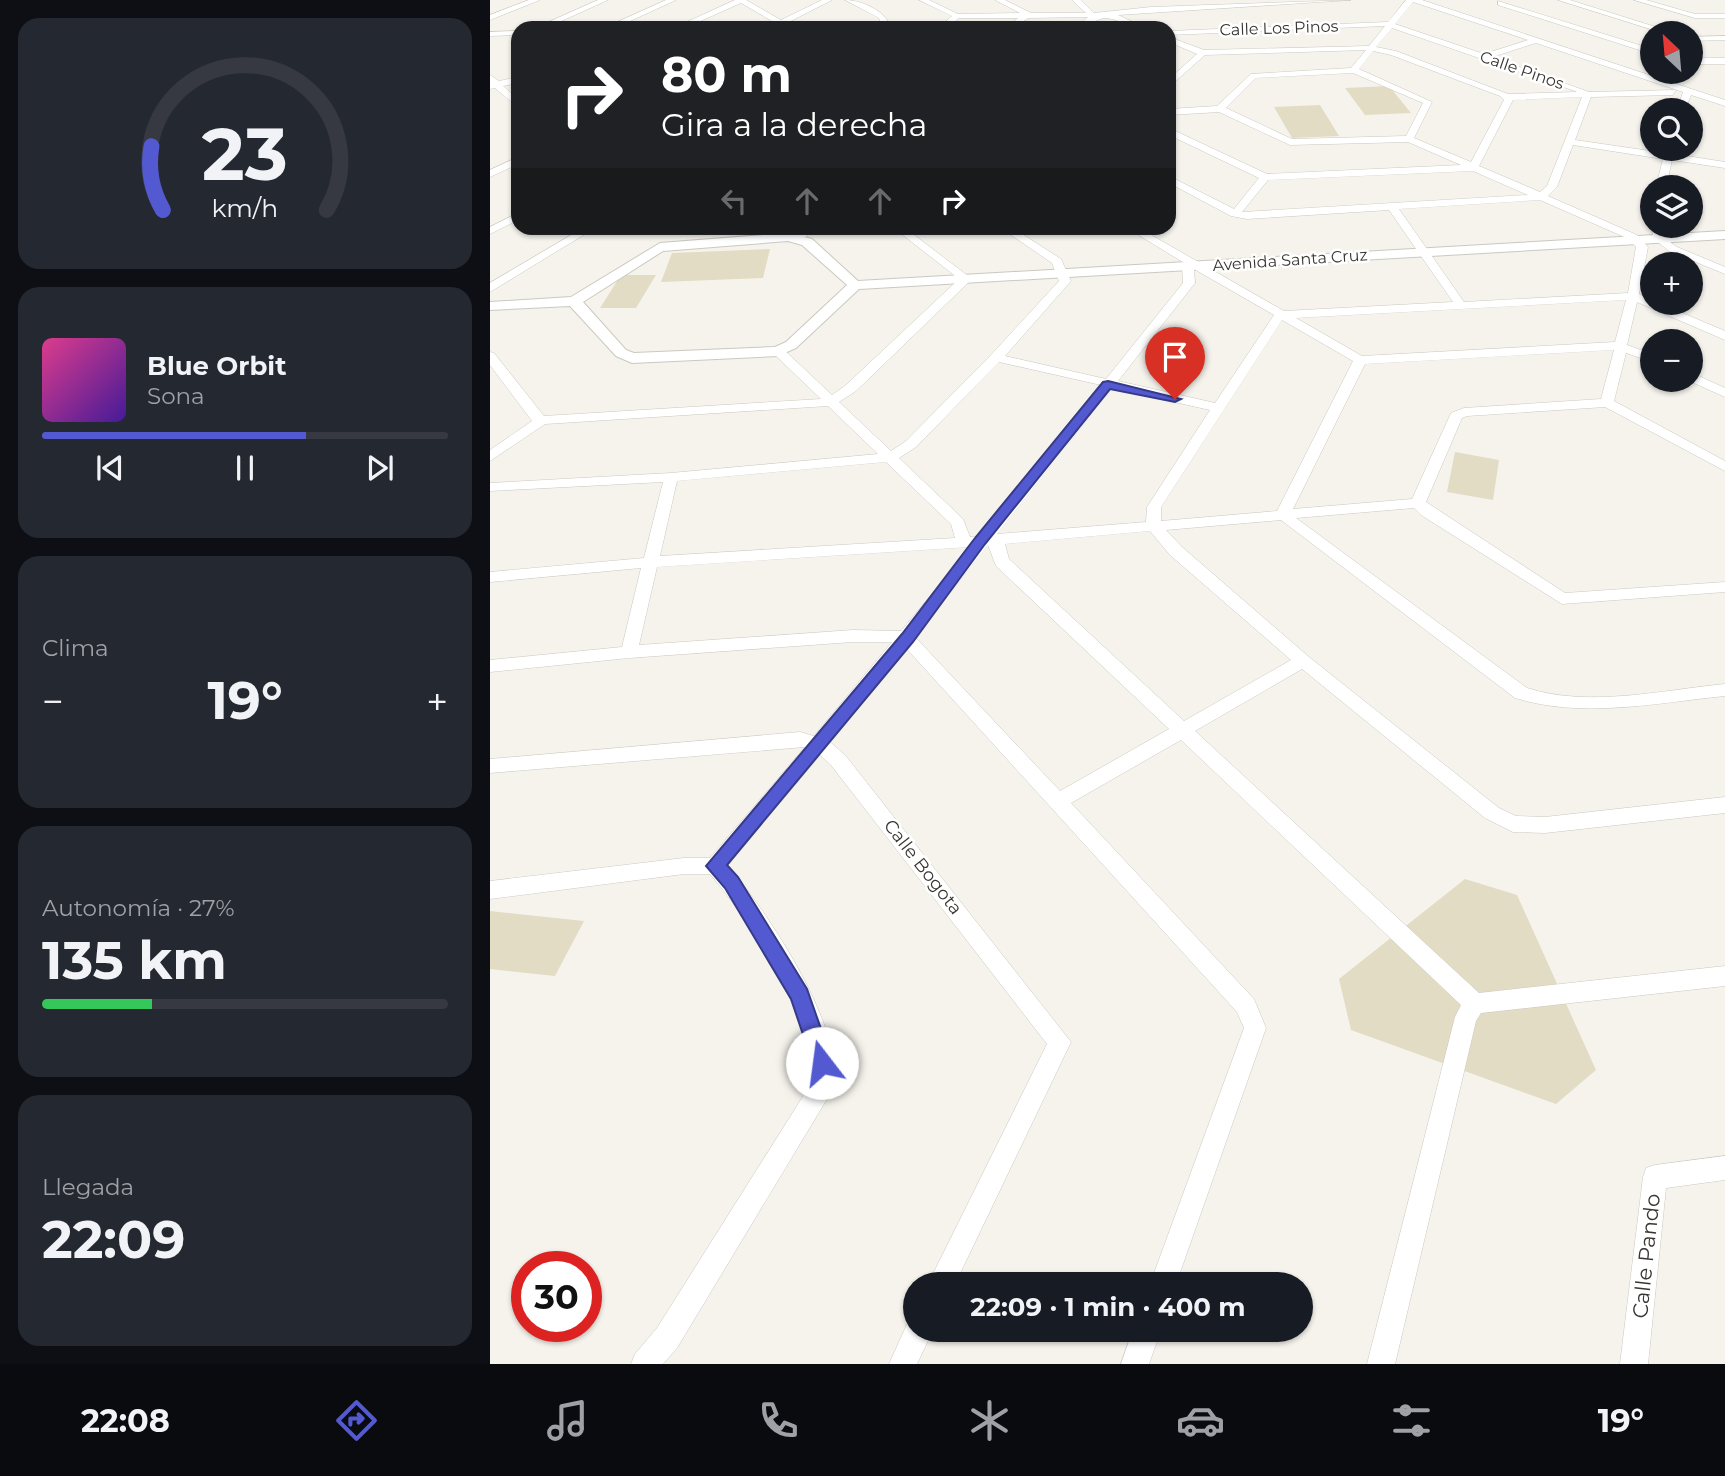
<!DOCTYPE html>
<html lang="es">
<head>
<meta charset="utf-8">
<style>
	:root { --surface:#171b24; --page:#242831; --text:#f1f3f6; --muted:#9ea1a6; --line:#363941; --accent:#535ad1 }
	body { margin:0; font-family:Montserrat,sans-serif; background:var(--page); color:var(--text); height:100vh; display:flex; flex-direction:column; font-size:26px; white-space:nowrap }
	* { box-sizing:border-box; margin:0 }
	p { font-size:23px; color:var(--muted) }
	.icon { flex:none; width:38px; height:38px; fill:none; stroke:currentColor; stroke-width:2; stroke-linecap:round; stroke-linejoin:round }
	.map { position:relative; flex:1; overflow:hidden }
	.details { display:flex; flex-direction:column; gap:18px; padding:18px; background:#0d0f14; width:490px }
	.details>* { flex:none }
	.banner { position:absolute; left:21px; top:21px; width:665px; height:214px; border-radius:21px; box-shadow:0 2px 5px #0004; background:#202124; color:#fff; overflow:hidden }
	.needle { width:46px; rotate:334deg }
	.controls { position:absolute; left:1150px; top:21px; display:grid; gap:14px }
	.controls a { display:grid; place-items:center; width:63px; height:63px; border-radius:50%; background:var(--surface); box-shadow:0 2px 5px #0004; font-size:35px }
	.speed { position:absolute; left:21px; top:1251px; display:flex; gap:14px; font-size:35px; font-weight:700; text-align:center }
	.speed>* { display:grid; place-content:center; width:91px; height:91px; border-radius:50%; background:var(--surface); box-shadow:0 2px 5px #0004; line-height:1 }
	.speed .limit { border:10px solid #d22; background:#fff; color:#111 }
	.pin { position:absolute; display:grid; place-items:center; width:60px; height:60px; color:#fff; margin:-72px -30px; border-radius:50% 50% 50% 0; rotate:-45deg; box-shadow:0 0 7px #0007 }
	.pin .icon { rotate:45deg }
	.me { position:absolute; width:77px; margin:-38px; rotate:345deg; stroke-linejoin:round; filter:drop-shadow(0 0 5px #0008) }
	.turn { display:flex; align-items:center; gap:24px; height:147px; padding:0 35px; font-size:32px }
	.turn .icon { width:91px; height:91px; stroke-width:2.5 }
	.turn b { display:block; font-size:49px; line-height:60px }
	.lanes { display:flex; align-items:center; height:66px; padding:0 35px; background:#0003; justify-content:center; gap:35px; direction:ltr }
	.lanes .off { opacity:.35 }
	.big { font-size:52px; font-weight:700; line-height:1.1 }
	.details .card { flex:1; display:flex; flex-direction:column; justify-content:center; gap:10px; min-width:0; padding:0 24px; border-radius:21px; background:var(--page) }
	.details .dial { align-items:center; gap:0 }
	.dial svg { height:182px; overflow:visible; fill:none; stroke:var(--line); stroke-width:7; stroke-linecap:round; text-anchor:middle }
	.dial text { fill:var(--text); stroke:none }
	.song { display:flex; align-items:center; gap:21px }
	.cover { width:84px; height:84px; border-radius:10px; background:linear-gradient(135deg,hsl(330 70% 55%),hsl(260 70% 35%)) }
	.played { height:7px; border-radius:4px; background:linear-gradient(90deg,var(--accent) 65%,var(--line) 65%) }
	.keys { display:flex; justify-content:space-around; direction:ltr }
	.heat { display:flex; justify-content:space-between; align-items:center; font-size:38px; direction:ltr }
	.charge { height:10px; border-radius:5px; background:linear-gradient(90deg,#34c759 27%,var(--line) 0) }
	.trip { position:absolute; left:413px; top:1272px; width:410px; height:70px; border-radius:35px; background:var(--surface); box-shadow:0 2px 5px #0004; font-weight:700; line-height:70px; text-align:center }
	.dock { display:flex; height:112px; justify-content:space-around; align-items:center; background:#090b0e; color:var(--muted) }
	.dock .icon { width:49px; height:49px }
	.dock .on { color:var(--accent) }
	.dock b { font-size:32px; color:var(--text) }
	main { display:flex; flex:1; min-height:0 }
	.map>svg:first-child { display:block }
	.green { fill:#e2dcc4 }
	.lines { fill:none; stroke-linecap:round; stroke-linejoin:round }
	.minor-casing { stroke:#cac9c1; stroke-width:1 }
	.tertiary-casing { stroke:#cac9c1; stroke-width:2 }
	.minor { fill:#fff; fill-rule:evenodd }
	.tertiary { fill:#fff; fill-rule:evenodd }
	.route { fill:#535ad1; stroke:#363a88; stroke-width:2 }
	.labels { text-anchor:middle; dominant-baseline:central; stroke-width:5; stroke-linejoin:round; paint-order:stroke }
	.far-street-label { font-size:16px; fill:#373633; stroke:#fff }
	.street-label { font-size:18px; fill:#373633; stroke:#fff }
	.near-street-label { font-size:21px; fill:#373633; stroke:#fff }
</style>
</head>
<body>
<main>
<section class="details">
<div class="card dial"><svg viewBox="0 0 100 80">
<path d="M14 69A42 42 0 1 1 86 69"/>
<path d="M14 69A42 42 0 0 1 9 41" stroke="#535ad1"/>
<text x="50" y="56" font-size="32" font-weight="700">23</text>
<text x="50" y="72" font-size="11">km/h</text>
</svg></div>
<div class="card">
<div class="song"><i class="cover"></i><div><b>Blue Orbit</b><p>Sona</p></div></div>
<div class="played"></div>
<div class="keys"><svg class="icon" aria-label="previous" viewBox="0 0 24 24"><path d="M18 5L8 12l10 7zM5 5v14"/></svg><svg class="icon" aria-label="pause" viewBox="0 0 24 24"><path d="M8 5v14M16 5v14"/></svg><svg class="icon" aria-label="next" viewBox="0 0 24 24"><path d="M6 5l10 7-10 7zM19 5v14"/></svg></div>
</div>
<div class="card"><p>Clima</p>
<div class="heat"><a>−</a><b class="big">19°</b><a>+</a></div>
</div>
<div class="card"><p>Autonomía · 27%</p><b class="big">135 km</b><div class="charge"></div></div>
<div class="card"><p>Llegada</p><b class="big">22:09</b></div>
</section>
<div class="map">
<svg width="1235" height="1364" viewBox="0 0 1235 1364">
	<rect width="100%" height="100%" fill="#f5f3ec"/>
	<path class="green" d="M899,86L921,113L875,115L855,88Z
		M830,105L849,136L802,138L784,107Z
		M280,249L273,278L171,282L182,253Z
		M131,275H166L146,308H110Z
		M965,452L1009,460L1003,500L957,492Z
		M975,879L1027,895L1106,1070L1066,1104L861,1030L849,979Z
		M0,911L94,921L65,976L0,969Z"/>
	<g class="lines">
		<defs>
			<path id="minor" d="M39,0H50L0,20V15Z
				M108,0H118L56,28H45Z
				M176,0H186L125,28H114Z
				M245,0H256L291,20L332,0H342L297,23L304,28H294L251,3L195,28H167L190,25Z
				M355,0C369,0 392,9 398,22L389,28H379L390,21L389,18Z
				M429,0H439L468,14L530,13L505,0H515L541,13H596L582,0H591L604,13L661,7L861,0L628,15L656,28C628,28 621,6 595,28H586L598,17L538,18L524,28H515L528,18H469L457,28H448L462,16Z
				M916,0H932L1235,100V106L1201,95L1195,110H1187L1193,92L1046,43L1002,57L1099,92L1186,90L1183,95L1101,97L1085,140L1174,153L1175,149H1185L1184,154L1235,162V168L1182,160L1176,187H1166L1173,159L1083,145L1067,187L1058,196L1147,235L1158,247L1149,294L1162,300V303H1169L1235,331V340L1147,302L1137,345L1162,354V362L1136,353L1124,401L1235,461V471L1115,407L977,416L972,418L936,502L1075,593L1235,582V592L1072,604L931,515L924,508L806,518L1037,688C1099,708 1172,690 1235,684V696C1165,703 1093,719 1025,698L791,520L676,530L692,547L819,657L1009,808L1026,816L1055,817L1235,797V813L1055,833L1023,832L995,818L812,669L705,731L989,993L1235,966V986L991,1013L986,1021L905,1364H877L965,1017L971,1005L691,740L581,803L764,999L776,1028L686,1284H660L754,1028L747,1012L416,648L340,742L355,755L581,1042L465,1284H438L557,1044L341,765L330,755L237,866C277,910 336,1003 344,1062C345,1073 342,1084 340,1094L187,1348L173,1364H141L145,1354L167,1328L317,1090C331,1026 261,922 220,874H194L0,899V881L194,858H220L315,747L0,773V759L310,732L324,736L402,642H363L139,658L0,672V660L132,647L151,568L0,582V572L154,558L173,482L0,491V483L181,473L388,454L338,406L55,424L0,461V450L42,421L0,365V352L4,353L54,416L331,399L284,354V348H292L342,395L356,385L469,279L404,228H415L482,279L366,391L349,402L401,451L416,441L501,355L569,281L562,263L511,228H523L571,259L581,281L515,356L616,379L693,283L692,267L696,264L637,228H649L794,311L963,302L899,210L757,219L741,216L679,183V176L744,209L769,178L679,135V128L777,174L971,165L918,142L800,145L729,112L679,115V109L727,106L761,74L861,68L876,50L715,55L679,87V79L707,54L679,42V37L714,50L879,46L895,26L679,35V31L898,22ZM923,2L1038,40L994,54L905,24ZM902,28L1085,91L1087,92L1018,94L906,51L886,47ZM883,51L901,55L1010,96L1014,100L981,162L924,138L942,102L869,69ZM863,73L933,103L916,136L802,139L736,108L766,78ZM1092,97L1057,186L1050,192L989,166L1023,100ZM983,171L1038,195L752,212L778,180ZM1050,200L1139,239L1146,247L1138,293L974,302L909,209ZM704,269L784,315L725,403L628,381L705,283ZM1136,300L1125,342L872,356L806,318ZM792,320L863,361L787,511L671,521V507ZM1124,350L1111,399L974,408L961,413L922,499L803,509L875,364ZM509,362L611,385L489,536L480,537L473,519L409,458L426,447ZM622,388L720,410L657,507L656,522L507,534ZM396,462L461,524L465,538L170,556L187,481ZM660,531L680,555L801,660L694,721L519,559L515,544ZM498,545L506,566L679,729L570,791L425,637ZM481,547L411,631L363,630L149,645L167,567Z
				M1068,0H1080L1185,33H1173Z
				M1144,0H1156L1205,14H1235V18H1205Z
				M1008,1L1162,49V54L1008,5Z
				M28,31V35L0,36V32Z
				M1235,36V40L1200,41V37Z
				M1200,58H1235V64H1200Z
				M0,75L9,81L28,77V83L13,86L28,99V107L5,88L0,89Z
				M28,157V164L0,177V170Z
				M28,213V220L0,234V227Z
				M1162,224L1171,226L1173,237L1187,247L1235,267V274L1179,251L1163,238Z
				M93,228H105L0,292V283Z
				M316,228H327L310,241H302V237Z
				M1200,372L1235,388V397L1197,380H1200Z
				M1235,1156V1180L1176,1188L1158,1364H1130L1153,1177L1156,1168L1165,1165Z
				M425,1318V1330H443L427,1364H399L419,1320Z
				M643,1330H671L659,1364H631Z"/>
			<path id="tertiary" d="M1235,231V239L369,289L306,348L288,356L142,363L126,356L80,306L0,310V302L81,297L170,243L298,233L322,239L368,281ZM298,241L312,245L357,285L296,342L285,347L144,353L136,350L93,302L173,251Z"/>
		</defs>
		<use href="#minor" class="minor-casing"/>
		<use href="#tertiary" class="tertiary-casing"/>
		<use href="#minor" class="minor"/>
		<use href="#tertiary" class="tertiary"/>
	</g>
	<path class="route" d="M618,381L691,399L685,402L620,389L495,544L423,642L237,865L248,877L317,989L343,1063L340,1070L332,1073L325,1070L301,999L235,888L216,866L412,634L485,538L613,382Z"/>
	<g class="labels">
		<g class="far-street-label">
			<text transform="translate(789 28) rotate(-2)">Calle Los Pinos</text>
			<text transform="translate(1032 70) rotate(19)">Calle Pinos</text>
			<text transform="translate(800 260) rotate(-4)">Avenida Santa Cruz</text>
		</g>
		<g class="street-label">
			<text transform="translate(433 867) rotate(52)">Calle Bogota</text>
		</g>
		<g class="near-street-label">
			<text transform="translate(1156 1256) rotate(-84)">Calle Pando</text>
		</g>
	</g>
</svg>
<div class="controls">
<a><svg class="needle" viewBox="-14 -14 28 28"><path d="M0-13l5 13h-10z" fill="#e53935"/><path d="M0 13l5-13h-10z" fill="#9ea1a6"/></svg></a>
<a><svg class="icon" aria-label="search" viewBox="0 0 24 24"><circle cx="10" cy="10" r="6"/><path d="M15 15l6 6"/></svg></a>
<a><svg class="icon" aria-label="layers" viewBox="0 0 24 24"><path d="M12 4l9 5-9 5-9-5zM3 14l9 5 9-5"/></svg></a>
<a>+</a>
<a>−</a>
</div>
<div class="speed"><div class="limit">30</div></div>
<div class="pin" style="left:685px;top:399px;background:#d93025"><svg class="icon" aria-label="arrive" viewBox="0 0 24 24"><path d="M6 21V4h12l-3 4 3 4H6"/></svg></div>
<svg class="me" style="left:332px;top:1063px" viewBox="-20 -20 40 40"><circle r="19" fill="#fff"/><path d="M0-13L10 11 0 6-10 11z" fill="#535ad1"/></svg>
<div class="trip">22:09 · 1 min · 400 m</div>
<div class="banner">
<div class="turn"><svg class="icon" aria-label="right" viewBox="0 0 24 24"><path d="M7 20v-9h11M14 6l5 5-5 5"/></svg><div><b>80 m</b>Gira a la derecha</div></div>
<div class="lanes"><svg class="icon off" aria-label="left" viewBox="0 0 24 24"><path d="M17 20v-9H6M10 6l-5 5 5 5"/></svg><svg class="icon off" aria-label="ahead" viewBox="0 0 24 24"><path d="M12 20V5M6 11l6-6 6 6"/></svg><svg class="icon off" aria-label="ahead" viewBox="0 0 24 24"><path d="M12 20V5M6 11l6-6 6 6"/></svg><svg class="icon" aria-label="right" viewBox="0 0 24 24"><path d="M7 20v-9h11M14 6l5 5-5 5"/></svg></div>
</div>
</div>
</main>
<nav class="dock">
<b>22:08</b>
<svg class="icon on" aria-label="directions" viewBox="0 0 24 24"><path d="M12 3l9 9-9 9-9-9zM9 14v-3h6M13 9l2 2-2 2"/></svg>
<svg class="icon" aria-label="music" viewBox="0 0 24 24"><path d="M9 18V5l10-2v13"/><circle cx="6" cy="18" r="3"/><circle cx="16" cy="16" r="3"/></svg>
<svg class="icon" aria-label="phone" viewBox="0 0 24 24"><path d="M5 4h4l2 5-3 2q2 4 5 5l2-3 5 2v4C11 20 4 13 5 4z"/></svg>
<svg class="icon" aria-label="climate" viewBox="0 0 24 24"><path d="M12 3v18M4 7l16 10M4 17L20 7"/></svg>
<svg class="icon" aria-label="car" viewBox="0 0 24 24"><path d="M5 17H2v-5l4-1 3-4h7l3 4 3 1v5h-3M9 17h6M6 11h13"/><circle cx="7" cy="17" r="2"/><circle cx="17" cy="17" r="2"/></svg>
<svg class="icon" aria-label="filters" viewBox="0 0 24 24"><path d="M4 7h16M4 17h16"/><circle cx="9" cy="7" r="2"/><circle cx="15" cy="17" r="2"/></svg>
<b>19°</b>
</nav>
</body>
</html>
